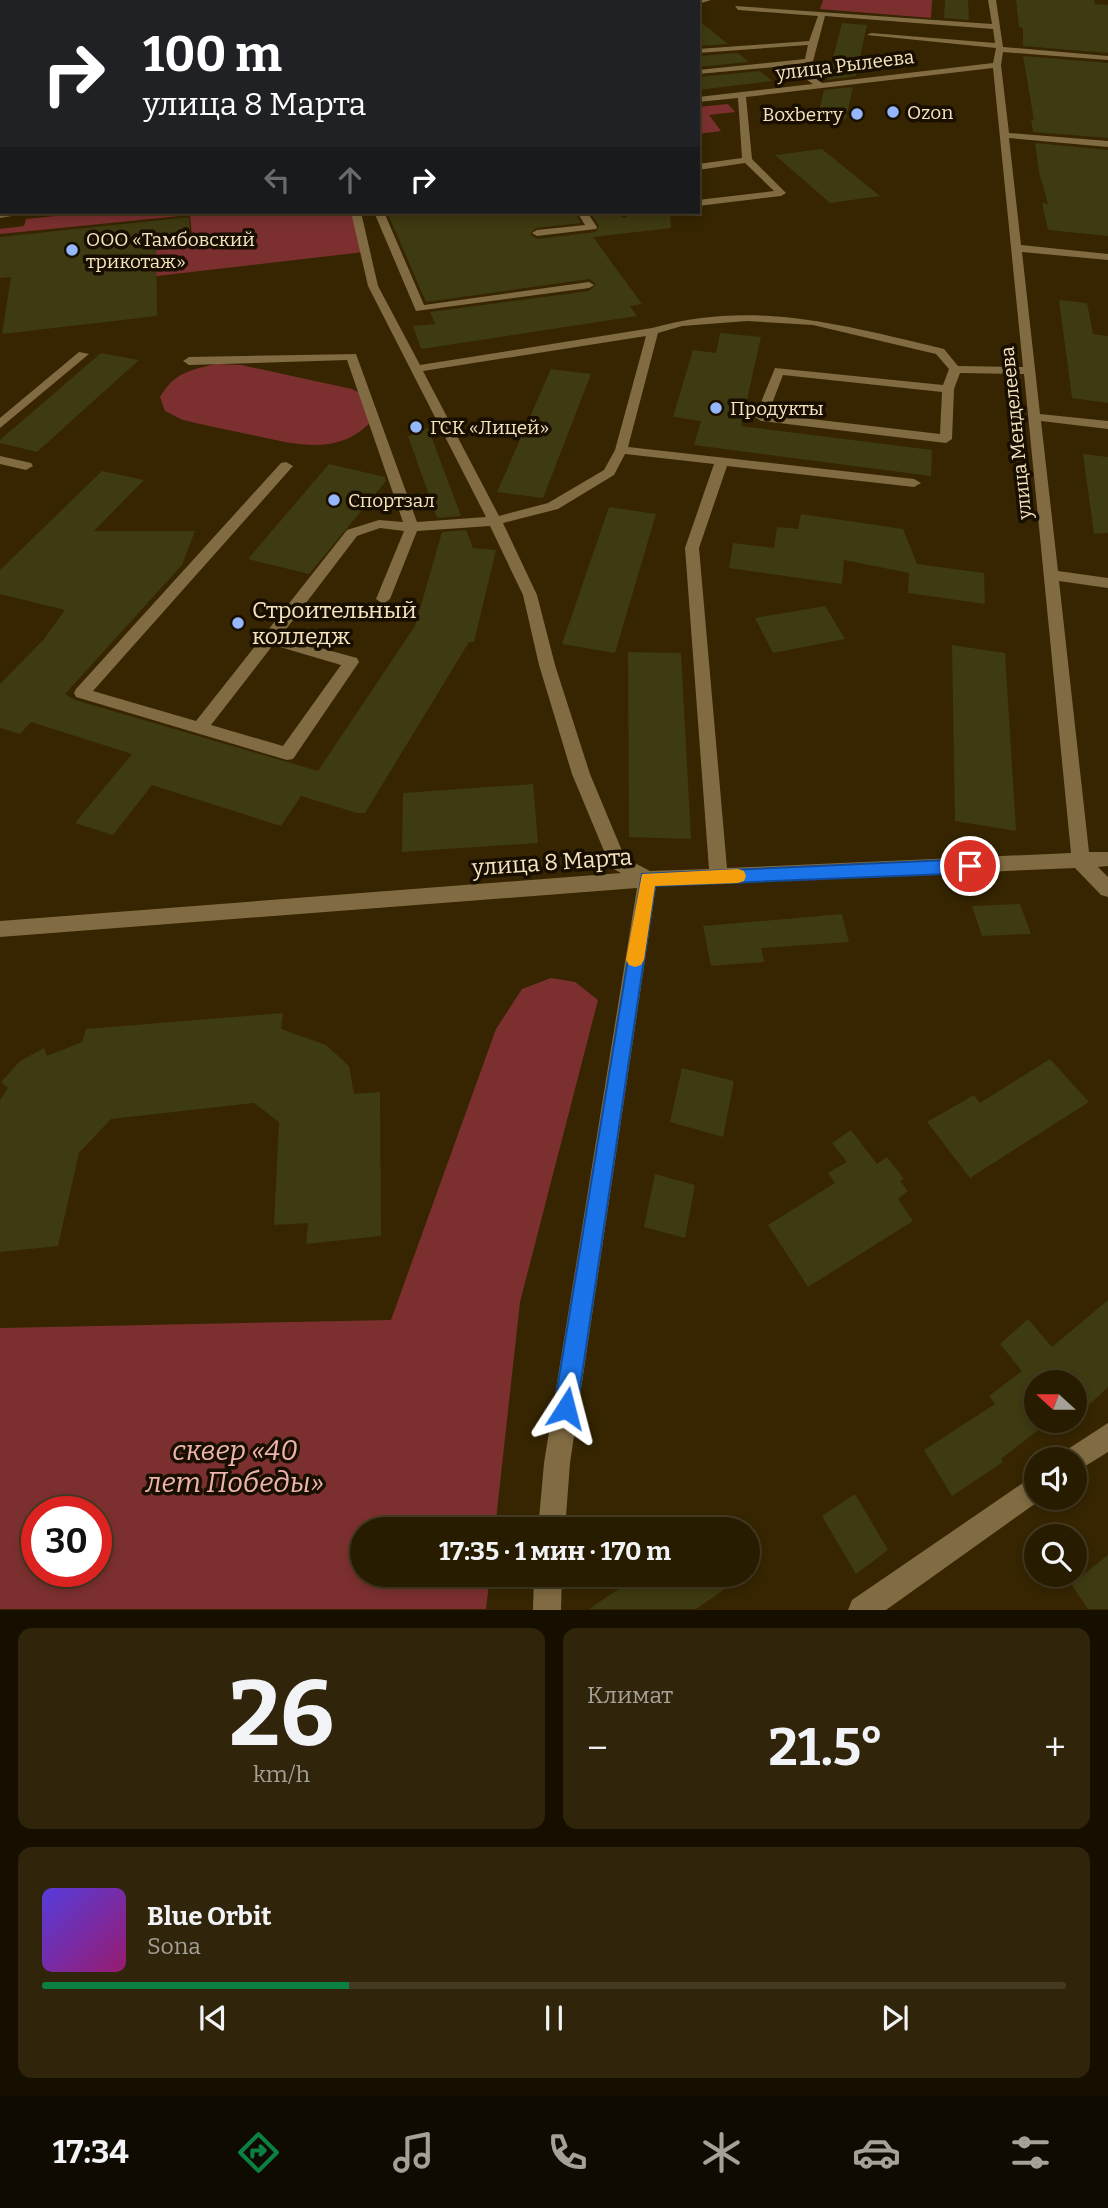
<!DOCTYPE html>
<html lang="ru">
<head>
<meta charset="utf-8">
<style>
	:root { --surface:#281c00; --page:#30250a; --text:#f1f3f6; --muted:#a5a199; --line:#443a22; --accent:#0b8043 }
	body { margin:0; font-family:Bitter,serif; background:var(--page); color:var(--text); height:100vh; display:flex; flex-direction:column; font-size:26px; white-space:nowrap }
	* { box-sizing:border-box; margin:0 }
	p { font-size:23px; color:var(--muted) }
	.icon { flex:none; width:38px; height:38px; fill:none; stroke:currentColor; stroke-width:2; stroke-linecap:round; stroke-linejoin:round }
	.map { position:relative; height:1610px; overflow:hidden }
	.drawer { display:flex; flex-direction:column; gap:18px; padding:18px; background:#160f00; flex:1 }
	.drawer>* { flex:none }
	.banner { position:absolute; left:0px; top:0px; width:700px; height:214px; box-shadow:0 4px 10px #0003,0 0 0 2px var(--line); background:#202124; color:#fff; overflow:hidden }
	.needle { width:46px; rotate:291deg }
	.fabs { position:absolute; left:1024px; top:1370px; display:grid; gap:14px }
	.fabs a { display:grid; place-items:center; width:63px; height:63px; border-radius:50%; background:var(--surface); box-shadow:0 4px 10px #0003,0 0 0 2px var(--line); font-size:35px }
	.speed { position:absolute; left:21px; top:1496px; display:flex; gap:14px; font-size:35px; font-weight:700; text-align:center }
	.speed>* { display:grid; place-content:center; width:91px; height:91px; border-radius:50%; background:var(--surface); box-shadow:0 4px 10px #0003,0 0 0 2px var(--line); line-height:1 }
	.speed .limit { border:10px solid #d22; background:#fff; color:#111 }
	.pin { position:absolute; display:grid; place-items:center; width:60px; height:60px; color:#fff; margin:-30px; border:4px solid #fff; border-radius:50%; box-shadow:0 2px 7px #0007 }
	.me { position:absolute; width:77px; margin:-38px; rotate:9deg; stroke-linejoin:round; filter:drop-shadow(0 0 5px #0008) }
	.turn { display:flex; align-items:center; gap:24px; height:147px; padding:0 28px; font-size:32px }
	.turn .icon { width:91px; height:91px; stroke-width:2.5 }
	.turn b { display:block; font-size:49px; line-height:60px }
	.lanes { display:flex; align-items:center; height:66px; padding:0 28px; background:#0003; justify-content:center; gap:35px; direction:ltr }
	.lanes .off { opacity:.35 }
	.big { font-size:52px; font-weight:700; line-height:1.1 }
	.drawer .card { flex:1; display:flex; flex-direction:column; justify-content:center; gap:10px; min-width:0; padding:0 24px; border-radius:14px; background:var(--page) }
	.drawer .dial { align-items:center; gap:0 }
	.dial b { font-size:91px; line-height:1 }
	.song { display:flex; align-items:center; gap:21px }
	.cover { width:84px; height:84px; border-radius:10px; background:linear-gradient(135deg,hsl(250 70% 55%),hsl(320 70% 35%)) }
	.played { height:7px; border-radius:4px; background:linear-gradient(90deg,var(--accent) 30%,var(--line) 30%) }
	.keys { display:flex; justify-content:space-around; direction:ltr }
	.heat { display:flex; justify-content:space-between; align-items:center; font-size:38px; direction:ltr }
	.drawer .tiles { flex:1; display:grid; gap:18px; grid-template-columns:1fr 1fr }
	.card:last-child { grid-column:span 2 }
	.trip { position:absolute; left:350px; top:1517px; width:410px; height:70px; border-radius:35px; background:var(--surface); box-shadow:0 4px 10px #0003,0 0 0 2px var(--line); font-weight:700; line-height:70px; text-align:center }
	.tabs { display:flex; height:112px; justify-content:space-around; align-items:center; background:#100b00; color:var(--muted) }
	.tabs .icon { width:49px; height:49px }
	.tabs .current { color:var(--accent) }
	.tabs b { font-size:32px; color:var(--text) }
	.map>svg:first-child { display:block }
	.green { fill:#7b302f; fill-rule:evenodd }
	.building { fill:#3e3a11 }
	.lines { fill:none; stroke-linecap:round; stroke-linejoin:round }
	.minor { fill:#806b42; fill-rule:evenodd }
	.route { fill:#1a73e8; stroke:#114b97; stroke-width:2 }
	.slow { fill:#f59e0b }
	.poi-dot { fill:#94b7fd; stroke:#190f00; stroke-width:2.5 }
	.labels { text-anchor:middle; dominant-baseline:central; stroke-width:7; stroke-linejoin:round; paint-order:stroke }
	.far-street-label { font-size:19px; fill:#f6e4c1; stroke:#190f00 }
	.far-poi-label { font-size:19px; fill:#f6e4c1; stroke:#190f00; text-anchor:start }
	.poi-label { font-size:23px; fill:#f6e4c1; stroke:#190f00; text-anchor:start }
	.street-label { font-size:23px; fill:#f6e4c1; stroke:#190f00 }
	.near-park-label { font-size:28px; font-style:italic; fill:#eeb3ae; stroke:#190f00 }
</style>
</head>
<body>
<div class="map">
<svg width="1108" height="1610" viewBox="0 0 1108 1610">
	<rect width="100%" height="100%" fill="#362500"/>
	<path class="green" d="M823,0H932L931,18L820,9Z
		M728,104L735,112L709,115L721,131L698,134V107Z
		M94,212H351L364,252L114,281V255L193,246L190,215L0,234V229L24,226L26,219Z
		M216,364L241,365L352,389L364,395L369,424C336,455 298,445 257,436C232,431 208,426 183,420L165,411L160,397C174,373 190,370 216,364Z
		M551,978L575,982L598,1000L520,1302L495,1529L362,1530V1575H490L486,1609H0V1328L391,1320L496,1029L522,989ZM96,1512V1572H37V1512Z"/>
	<path class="building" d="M945,0H968L969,20L944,18Z
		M1016,0H1094L1095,4L1108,5V53L1023,46V28L1019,27Z
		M698,20L728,44L698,46Z
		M842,23L867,25L856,76L827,80Z
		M738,53L749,62L698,67V56Z
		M1023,56L1108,63V138L1033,132L1031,119L1034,120Z
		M760,71L772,81L698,90V77Z
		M853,87L846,119L816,123L824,90Z
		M1035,143L1108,150V236L1048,230L1042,203L1048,204L1039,172Z
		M822,149L880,196L830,203L775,155Z
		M410,212H574L581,223L536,228L530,234L537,239L596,232L599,226L590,212H612L625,218L633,212H670L671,228L593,237L642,304L630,306L637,316L421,349L413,326L435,324L430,312L589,291L596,284L589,279L426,302L388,214Z
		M189,217L191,245L156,249L157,316L2,334L11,277L0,278V237Z
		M1059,300L1087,303L1093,334L1108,336V403L1072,398Z
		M720,333L761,337L741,426L932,450L931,476L694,445L701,421L673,417L693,350L716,353Z
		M101,353L139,360L37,452L0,443V440Z
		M551,369L591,374L543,498L497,492Z
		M428,428L461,516L437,518L408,436Z
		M1083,454L1108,457V533L1094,534Z
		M329,464L385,477L386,481L309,574L248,559Z
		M102,471L144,480L94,531H195L182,565L65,694L75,700L318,771L415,626L442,532L466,530L473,548L496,550L474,642H469L365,813H357L301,796L281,826L152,785L113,835L75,823L132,754L31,722L20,734L0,728V684L44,639L65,610L0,594V570Z
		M609,507L656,514L615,653L562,644Z
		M801,514L903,529L917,564L984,573L985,604L908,593L909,573L844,560L842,584L729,568L733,543L774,548L777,527L798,529Z
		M825,606L845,639L773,653L755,618Z
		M952,645L1005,653L1016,831L955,821Z
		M628,652L681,653L691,839L629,837Z
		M533,784L538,843L402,852L403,793Z
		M1020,904L1031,934L982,936L972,906Z
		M842,914L849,942L761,948L764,962L711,966L703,926Z
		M283,1013L281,1029L326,1045L349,1066L354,1094L380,1092L381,1236L306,1244L308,1223L274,1225L279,1122L254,1103L111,1119L79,1153L58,1246L0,1252V1100L8,1088L1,1082L20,1061L44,1048L47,1056L82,1042L86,1029Z
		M1050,1059L1089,1102L970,1178L927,1122L974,1095L980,1103Z
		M682,1068L734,1081L723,1137L670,1122Z
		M851,1130L877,1164L887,1157L904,1179L900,1181L908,1191L898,1199L913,1221L808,1287L768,1225L835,1183L828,1173L847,1162L832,1143Z
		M655,1174L695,1185L685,1238L644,1227Z
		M1108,1300V1387L1074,1419V1382H1036V1421H1050L1001,1459L1003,1462L952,1496L924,1450L995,1404L989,1396L1022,1371L1000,1344L1028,1319L1052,1347Z
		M855,1494L888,1550L856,1574L822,1516Z
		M1108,1555V1609H1088L1071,1584Z
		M639,1575H745L696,1609H589Z"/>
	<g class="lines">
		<path class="minor" d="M65,0H73V2H65Z
			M375,0H398L372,2Z
			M522,0L536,2H524Z
			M587,0L602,2H590Z
			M698,0H711L698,4L695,2Z
			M988,0H996L1003,47L1108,56V60L1003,52L1001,65L1009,133L1108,141V147L1009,138L1021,245L1108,254V260L1022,252L1040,414L1108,421V429L1041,421L1058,571L1108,578V588L1059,581L1089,852H1108V866L1098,867L1108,877V897L1101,895L1075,868L656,886L570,1463L565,1530H538L544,1463L637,888L0,937V921L621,873L612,868L609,863L572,774L539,665L523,595L490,526L417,531L390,599L383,604L376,599L404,531L380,528L357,536L280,637L357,658L359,662L293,759L287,760L76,697L74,693L76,689L281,463L286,462L293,466L93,691L196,721L347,530L379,520L403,522L347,360L189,365L183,361L189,357L356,354L417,522L486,517L368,286L351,212H361L378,286L420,365L652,328C753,299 842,325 940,348L944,349L958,366L1023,367L993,68L746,97L752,159L786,193L781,196L698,206V200L774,191L745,163L698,170V164L742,158L738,98L698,102V97L813,84L787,66L698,74V70L805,59L808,45L698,53V49L809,41L818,16L738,10L735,6L992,24ZM825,16L993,29L995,43L871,33L867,35L996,48L993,63L822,83L796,65L813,61ZM747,321L813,325L936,354L949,369L943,385L775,368L755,417L761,421L946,443L952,439L954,389L960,373L1024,374L1071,853L727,868L699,548L727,466L914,487L921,483L914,479L628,447L658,333L682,326ZM646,336L615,450L604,470L548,503L499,516L423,371ZM783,375L942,392L940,434L768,414ZM625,454L714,464L685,548L709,869L650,871L625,858L590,774L555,665L537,595L503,523L558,509L614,475ZM273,645L341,665L283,746L211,725Z
			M0,43H2V47H0Z
			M0,68H2V72H0Z
			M0,151H2V157H0Z
			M0,177H2V183H0Z
			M0,212H35L0,218Z
			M374,212H384L424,305L589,282L594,285L589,288L416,311Z
			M577,212H587L597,227L596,229L537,236L532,233L537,230L585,225Z
			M615,212H631L626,215Z
			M79,352L89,354L0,428V418Z
			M0,456L31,463L33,466L26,470L0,464Z
			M1108,1423V1452L1074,1473V1460H1061L1065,1451Z
			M1036,1474V1498H1043L886,1610H848L852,1600Z
			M534,1575H562L561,1610H533Z"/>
	</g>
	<path class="route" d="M970,859L976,861L978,866L976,871L970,873L655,886L577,1408L574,1416L566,1419L557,1416L554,1408L642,874Z"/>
	<path class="slow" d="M738,869L744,871L746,876L744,881L738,883L655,886L644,960L641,965L635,967L629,965L626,960L642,874Z"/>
	<g class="poi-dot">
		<circle cx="893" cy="112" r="7"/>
		<circle cx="857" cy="114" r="7"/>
		<circle cx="72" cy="250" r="7"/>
		<circle cx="716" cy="408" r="7"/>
		<circle cx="416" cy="427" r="7"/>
		<circle cx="334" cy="500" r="7"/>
		<circle cx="238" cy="623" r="7"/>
	</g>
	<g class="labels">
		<g class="far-street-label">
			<text transform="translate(845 65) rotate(-7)">улица Рылеева</text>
			<text transform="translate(1016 433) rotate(-96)">улица Менделеева</text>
		</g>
		<g class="far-poi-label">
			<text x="907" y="112">Ozon</text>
			<text x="843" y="114" text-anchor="end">Boxberry</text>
			<text x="86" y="239">ООО «Тамбовский<tspan x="86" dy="22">трикотаж»</tspan></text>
			<text x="730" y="408">Продукты</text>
			<text x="430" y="427">ГСК «Лицей»</text>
			<text x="348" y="500">Спортзал</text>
		</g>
		<g class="poi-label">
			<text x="252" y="610">Строительный<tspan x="252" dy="26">колледж</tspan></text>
		</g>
		<g class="street-label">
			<text transform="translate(552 862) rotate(-4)">улица 8 Марта</text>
		</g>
		<g class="near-park-label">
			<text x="235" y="1450">cквер «40<tspan x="235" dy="32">лет Победы»</tspan></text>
		</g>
	</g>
</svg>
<div class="fabs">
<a><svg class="needle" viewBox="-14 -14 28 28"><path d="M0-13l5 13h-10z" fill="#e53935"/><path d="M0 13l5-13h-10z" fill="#a5a199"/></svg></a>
<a><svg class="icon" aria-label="sound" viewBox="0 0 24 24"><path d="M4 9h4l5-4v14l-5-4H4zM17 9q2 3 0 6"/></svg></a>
<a><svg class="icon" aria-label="search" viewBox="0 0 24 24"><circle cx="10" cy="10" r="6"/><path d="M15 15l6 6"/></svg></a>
</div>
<div class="speed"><div class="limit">30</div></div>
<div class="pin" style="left:970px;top:866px;background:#d93025"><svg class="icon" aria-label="arrive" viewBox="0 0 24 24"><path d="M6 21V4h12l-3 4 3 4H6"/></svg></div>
<svg class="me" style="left:566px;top:1408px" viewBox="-20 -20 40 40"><path d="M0-17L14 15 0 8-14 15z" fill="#1a73e8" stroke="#fff" stroke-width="4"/></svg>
<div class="trip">17:35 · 1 мин · 170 m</div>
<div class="banner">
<div class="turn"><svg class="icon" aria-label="right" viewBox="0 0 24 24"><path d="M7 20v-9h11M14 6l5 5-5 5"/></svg><div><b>100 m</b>улица 8 Марта</div></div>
<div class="lanes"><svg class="icon off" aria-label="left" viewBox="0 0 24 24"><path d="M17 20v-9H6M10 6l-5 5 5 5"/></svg><svg class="icon off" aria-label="ahead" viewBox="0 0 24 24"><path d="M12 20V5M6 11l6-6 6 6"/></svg><svg class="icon" aria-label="right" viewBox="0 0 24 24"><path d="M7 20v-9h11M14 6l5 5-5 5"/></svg></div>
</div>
</div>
<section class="drawer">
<div class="tiles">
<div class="card dial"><b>26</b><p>km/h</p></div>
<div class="card"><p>Климат</p>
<div class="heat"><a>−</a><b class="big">21.5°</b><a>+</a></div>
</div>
<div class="card">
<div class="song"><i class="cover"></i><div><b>Blue Orbit</b><p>Sona</p></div></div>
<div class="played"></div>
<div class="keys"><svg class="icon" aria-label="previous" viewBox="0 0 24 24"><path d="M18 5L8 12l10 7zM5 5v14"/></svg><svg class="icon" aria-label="pause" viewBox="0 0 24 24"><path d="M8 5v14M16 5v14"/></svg><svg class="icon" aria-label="next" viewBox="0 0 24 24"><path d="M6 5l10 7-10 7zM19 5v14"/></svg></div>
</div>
</div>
</section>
<nav class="tabs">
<b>17:34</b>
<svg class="icon current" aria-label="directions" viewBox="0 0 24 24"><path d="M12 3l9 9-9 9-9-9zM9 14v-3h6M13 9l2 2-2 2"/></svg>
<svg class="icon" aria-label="music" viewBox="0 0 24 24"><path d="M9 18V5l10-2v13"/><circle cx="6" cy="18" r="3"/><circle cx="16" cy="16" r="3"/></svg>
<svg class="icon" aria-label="phone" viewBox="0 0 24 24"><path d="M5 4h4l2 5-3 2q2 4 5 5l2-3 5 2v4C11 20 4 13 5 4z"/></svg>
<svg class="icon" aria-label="climate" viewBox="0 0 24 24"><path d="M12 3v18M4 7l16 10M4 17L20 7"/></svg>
<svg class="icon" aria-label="car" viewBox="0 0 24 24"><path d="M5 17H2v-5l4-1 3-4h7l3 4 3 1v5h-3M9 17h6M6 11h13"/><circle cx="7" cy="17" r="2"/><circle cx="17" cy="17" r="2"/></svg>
<svg class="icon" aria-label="filters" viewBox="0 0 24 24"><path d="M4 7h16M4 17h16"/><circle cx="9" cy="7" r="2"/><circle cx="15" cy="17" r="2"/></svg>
</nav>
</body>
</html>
